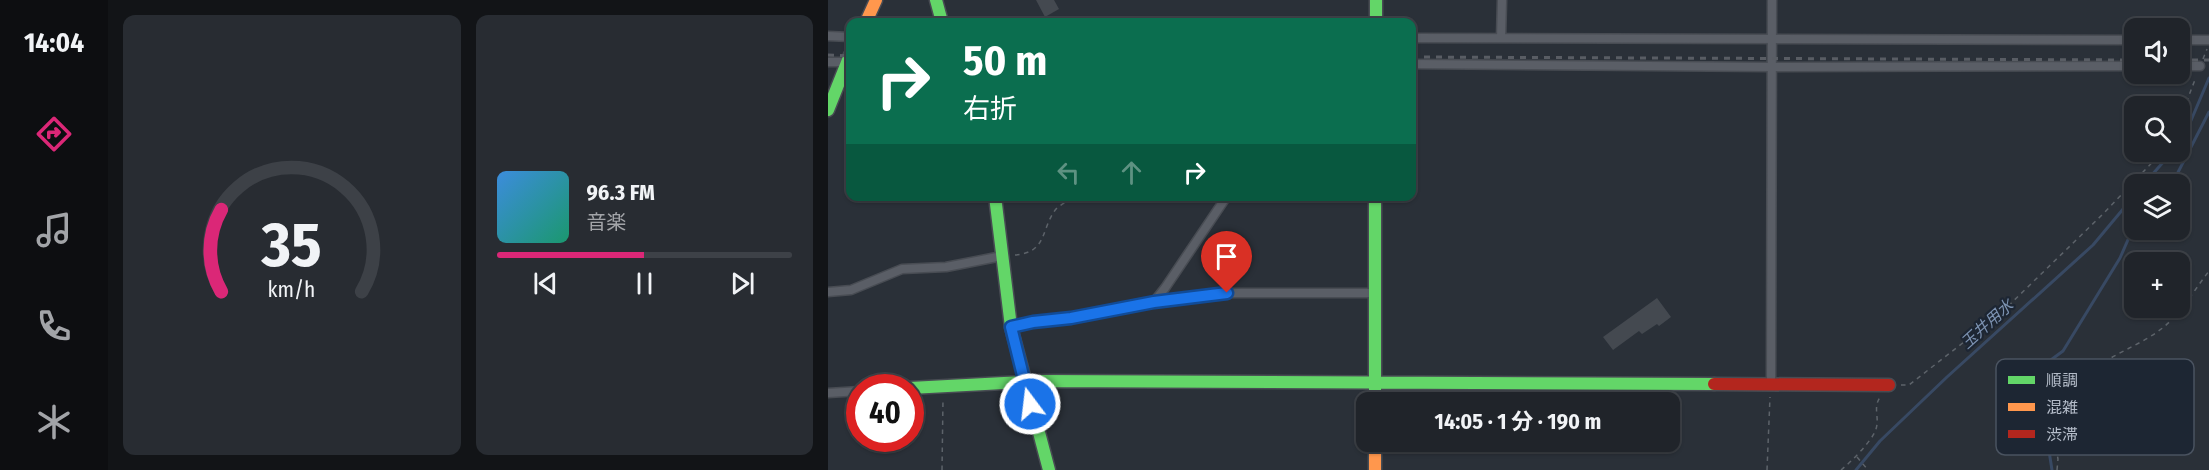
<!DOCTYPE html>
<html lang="ja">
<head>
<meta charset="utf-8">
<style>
	:root { --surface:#20242a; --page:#282c32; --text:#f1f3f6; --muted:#a2a4a8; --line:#3d4147; --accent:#db2777 }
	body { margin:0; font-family:"Fira Sans Condensed","Noto Sans JP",sans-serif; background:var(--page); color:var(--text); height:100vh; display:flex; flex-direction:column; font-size:22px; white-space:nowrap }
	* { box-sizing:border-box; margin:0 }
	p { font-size:20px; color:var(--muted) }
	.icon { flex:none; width:33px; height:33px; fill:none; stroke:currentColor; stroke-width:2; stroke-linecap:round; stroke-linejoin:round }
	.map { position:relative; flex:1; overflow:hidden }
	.details { display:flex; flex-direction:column; gap:15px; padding:15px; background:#121417; width:720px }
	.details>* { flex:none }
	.top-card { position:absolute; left:18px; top:18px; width:570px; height:183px; border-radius:12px; box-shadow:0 2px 4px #0004,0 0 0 2px var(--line); background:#0b6e4f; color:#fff; overflow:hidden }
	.tools { position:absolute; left:1296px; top:18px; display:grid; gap:12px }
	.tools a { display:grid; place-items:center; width:66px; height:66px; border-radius:12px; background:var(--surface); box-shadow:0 2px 4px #0004,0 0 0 2px var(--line); font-size:30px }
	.speed { position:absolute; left:18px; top:374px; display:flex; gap:12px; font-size:30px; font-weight:700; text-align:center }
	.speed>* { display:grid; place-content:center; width:78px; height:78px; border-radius:50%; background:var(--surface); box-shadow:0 2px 4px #0004,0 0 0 2px var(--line); line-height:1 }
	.speed .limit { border:9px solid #d22; background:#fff; color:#111 }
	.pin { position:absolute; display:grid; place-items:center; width:51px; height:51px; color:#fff; margin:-62px -26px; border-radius:50% 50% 50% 0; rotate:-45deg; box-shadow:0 0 6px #0007 }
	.pin .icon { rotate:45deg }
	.me { position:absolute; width:66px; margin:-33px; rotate:345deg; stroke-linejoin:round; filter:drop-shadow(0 0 4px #0008) }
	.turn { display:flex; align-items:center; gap:21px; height:126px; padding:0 18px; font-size:27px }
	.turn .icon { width:78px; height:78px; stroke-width:2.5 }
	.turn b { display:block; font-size:42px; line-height:51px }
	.lanes { display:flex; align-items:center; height:57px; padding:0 18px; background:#0003; justify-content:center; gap:30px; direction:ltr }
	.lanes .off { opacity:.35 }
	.details .tile { flex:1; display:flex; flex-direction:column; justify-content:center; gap:9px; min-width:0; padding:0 21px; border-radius:12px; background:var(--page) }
	.details .dial { align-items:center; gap:0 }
	.dial svg { height:156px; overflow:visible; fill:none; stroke:var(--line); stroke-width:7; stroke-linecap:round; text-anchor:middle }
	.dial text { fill:var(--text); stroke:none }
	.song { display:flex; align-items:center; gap:18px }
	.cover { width:72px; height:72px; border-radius:9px; background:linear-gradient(135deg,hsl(210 70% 55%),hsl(160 70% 35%)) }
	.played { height:6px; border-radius:3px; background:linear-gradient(90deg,var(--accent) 50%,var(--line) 50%) }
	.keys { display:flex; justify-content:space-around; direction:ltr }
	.details .tiles { flex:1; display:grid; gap:15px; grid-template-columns:repeat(2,1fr) }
	.trip { position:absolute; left:528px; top:392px; width:324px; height:60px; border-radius:12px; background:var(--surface); box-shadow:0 2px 4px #0004,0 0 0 2px var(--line); font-weight:700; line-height:60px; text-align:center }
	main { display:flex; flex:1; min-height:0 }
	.menu { display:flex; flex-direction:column; width:108px; justify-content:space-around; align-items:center; background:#0d0e11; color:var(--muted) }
	.menu .icon { width:42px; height:42px }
	.menu .current { color:var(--accent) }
	.menu b { font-size:27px; color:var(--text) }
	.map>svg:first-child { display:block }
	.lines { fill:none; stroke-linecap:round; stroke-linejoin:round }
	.stream { stroke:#384963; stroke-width:3 }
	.building { fill:#444950 }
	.street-casing { stroke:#484c53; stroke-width:11 }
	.fast-casing { stroke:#484c53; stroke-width:15 }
	.slow-casing { stroke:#484c53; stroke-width:15 }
	.jam-casing { stroke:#484c53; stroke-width:15 }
	.path { stroke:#5d636a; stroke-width:1.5; stroke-dasharray:4.5 4.5; stroke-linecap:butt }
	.street { stroke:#5a5e66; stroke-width:8 }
	.fast { stroke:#63d668; stroke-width:12 }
	.slow { stroke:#ff974d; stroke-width:12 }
	.jam { stroke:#b3261e; stroke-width:12 }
	.rail { stroke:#595d64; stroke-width:3; stroke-dasharray:6 6; stroke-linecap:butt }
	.route-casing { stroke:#114b97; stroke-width:15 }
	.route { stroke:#1a73e8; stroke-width:10 }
	.labels { text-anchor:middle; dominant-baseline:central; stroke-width:4.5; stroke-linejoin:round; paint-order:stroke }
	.water-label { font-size:16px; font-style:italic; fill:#7c92b1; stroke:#1d2633 }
	.key { fill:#1d2633; stroke:#4a5360; stroke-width:1.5 }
	.key-label { font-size:16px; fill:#b4bcc9 }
</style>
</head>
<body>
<main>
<nav class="menu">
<b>14:04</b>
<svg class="icon current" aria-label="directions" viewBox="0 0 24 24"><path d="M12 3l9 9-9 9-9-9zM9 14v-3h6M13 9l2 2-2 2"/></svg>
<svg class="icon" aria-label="music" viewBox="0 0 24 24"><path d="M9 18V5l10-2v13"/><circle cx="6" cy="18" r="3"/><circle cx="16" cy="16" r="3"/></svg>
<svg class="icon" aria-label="phone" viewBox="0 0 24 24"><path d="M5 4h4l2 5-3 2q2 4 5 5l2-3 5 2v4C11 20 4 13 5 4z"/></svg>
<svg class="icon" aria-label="climate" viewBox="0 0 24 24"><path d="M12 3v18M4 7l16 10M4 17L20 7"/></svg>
</nav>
<section class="details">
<div class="tiles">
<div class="tile dial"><svg viewBox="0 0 100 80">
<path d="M14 69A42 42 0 1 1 86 69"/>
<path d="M14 69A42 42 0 0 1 14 27" stroke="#db2777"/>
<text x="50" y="56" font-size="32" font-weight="700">35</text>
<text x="50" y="72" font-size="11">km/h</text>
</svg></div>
<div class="tile">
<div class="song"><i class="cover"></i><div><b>96.3 FM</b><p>音楽</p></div></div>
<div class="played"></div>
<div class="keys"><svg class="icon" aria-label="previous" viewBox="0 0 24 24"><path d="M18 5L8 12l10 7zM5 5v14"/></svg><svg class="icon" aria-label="pause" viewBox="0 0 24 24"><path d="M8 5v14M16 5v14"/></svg><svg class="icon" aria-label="next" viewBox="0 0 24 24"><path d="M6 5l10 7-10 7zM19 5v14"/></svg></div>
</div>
</div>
</section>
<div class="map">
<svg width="1381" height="470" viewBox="0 0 1381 470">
	<rect width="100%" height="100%" fill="#2a3038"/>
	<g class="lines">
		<path class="stream" d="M1352,142L1356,137L1381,78
			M1316,184L1344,152
			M1344,184L1381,112
			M1028,470L1052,441L1119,377L1265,245L1306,196
			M1224,470L1210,381L1216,365L1235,351L1292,258L1306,226"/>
	</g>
	<path class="building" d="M208,0H226L231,9L217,17Z
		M829,298L843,317L831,326L829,324L814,334L811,331L785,350L775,337Z"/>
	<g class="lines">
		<defs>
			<path id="street" d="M0,36L22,37
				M584,38L1306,40
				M673,38L674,0
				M1352,40H1381
				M0,62H22
				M584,64L943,67L1306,66
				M1352,66H1372
				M0,292L23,290L74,269L118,267L174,256
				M326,302L337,288L399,196
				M183,327L205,322L243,318L326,302L399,293H548
				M943,384L944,0
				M0,393L32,391"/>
			<path id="fast" d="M108,0L114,22
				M548,0V22
				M0,110L22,55
				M167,196L183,327L221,470
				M547,196V402
				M82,388L211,381L886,384"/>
			<path id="slow" d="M38,22L48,0
				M547,441V470"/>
			<path id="jam" d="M886,384L1061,385"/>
		</defs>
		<use href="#street" class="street-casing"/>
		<use href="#fast" class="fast-casing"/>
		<use href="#slow" class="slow-casing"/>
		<use href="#jam" class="jam-casing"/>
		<path class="path" d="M1375,59L1379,49
			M1352,119L1368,77
			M187,255C220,252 212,230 228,209C233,204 242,200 249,196
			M1073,385H1081L1173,313L1277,212L1334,152
			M1029,457L1040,470
			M114,470L115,399
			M939,470L942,397
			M1013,470C1023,462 1045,440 1048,429C1052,417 1044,407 1053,396
			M1229,470L1230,459L1225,432C1238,408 1250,380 1273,364C1294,350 1318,342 1337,326C1353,312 1368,288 1381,271"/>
		<use href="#street" class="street"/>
		<use href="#fast" class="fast"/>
		<use href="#slow" class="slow"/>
		<use href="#jam" class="jam"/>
		<path class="rail" d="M0,55L22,56
			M584,57L1306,60
			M1352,60H1381"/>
	</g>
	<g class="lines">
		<defs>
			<path id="route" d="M202,404L183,327L205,322L243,318L326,302L399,293"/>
		</defs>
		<use href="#route" class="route-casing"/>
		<use href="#route" class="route"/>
	</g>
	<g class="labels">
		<g class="water-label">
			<text transform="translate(1159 324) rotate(-42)">玉井用水</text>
		</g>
	</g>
	<rect x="1168" y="359" width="198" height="96" rx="9" class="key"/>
	<rect x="1180" y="376" width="27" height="8" fill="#63d668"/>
	<rect x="1180" y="403" width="27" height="8" fill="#ff974d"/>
	<rect x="1180" y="430" width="27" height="8" fill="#b3261e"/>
	<g class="key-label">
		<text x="1218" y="386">順調</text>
		<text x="1218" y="413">混雑</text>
		<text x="1218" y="440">渋滞</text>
	</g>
</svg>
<div class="tools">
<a><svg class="icon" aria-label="sound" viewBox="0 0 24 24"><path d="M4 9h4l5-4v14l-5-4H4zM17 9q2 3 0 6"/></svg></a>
<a><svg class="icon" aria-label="search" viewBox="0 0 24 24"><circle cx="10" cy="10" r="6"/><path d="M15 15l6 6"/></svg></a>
<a><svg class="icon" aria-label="layers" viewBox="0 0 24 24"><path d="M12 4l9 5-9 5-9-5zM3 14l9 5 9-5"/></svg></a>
<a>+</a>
</div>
<div class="speed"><div class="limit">40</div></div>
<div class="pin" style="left:399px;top:293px;background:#d93025"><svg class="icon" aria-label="arrive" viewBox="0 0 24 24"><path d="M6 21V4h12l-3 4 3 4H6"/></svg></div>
<svg class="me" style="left:202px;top:404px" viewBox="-20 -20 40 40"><circle r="17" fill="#1a73e8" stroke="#fff" stroke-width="3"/><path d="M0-11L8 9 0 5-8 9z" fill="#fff"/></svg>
<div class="trip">14:05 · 1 分 · 190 m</div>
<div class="top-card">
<div class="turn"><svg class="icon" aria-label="right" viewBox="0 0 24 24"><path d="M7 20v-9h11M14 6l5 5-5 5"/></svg><div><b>50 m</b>右折</div></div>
<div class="lanes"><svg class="icon off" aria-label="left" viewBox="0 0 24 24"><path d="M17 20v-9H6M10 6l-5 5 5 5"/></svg><svg class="icon off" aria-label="ahead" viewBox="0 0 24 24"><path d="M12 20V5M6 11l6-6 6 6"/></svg><svg class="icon" aria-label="right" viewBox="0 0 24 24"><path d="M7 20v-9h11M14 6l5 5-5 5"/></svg></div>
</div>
</div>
</main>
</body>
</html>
